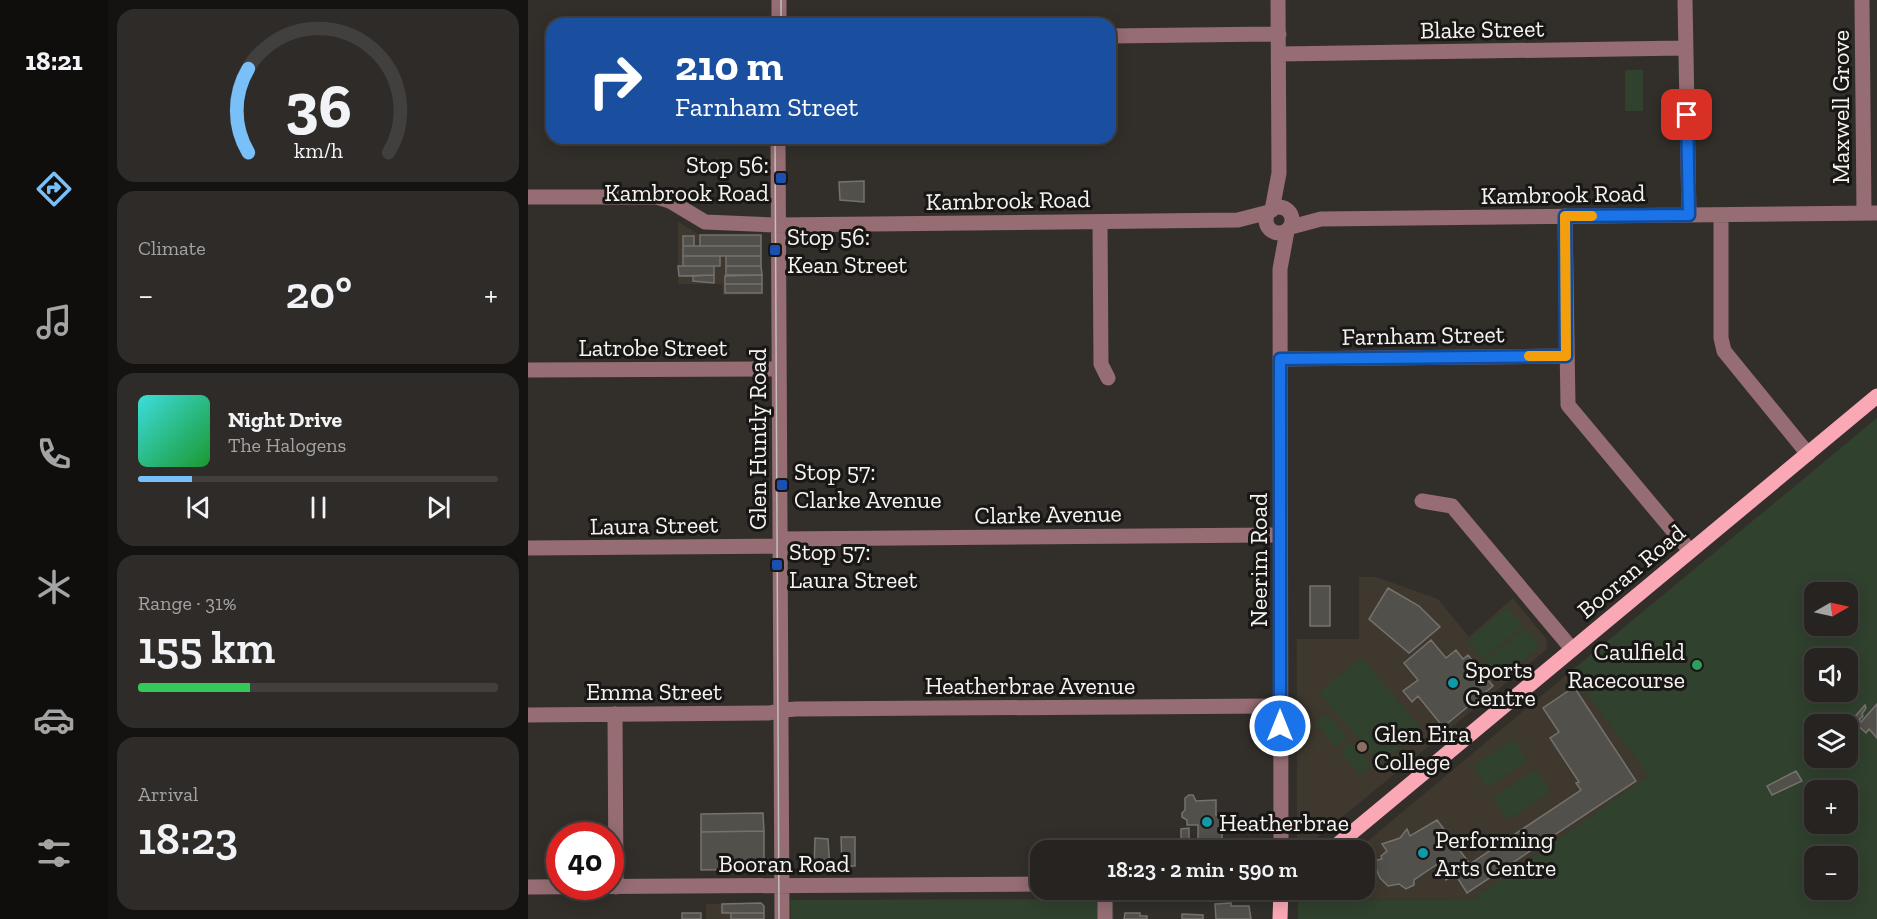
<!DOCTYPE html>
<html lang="en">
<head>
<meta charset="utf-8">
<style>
	:root { --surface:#262320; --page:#2e2b29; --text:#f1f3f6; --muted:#a4a4a5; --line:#42403e; --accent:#79bff8 }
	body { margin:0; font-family:"Zilla Slab",serif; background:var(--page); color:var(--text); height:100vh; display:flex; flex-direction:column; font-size:22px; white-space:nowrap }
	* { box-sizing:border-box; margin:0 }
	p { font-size:20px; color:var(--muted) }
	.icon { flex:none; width:33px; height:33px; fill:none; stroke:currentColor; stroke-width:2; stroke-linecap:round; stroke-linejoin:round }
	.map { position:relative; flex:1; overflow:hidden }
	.details { display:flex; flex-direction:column; gap:9px; padding:9px; background:#151312; width:420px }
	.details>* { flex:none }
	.top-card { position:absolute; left:18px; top:18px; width:570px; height:126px; border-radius:18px; box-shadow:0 3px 15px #0003,0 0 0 2px var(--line); background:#1a4fa0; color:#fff; overflow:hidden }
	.needle { width:39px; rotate:81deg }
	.fabs { position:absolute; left:1276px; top:582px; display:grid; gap:12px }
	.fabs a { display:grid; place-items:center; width:54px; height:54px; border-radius:12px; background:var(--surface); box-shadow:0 3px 15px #0003,0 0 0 2px var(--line); font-size:30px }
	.speed { position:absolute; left:18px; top:822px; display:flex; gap:12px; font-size:30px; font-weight:700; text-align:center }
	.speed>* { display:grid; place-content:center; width:78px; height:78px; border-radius:50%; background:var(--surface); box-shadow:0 3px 15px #0003,0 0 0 2px var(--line); line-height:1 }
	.speed .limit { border:9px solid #d22; background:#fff; color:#111 }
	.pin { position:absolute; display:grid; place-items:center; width:51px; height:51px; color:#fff; margin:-26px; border-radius:12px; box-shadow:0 3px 9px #0006 }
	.me { position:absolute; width:66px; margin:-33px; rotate:0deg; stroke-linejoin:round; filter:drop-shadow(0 0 4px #0008) }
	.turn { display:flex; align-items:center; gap:21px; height:126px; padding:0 30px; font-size:27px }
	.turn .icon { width:78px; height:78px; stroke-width:2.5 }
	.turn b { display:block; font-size:42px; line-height:51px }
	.big { font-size:45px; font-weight:600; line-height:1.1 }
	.details .tile { flex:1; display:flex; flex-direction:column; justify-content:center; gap:9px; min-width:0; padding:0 21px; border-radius:18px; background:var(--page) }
	.details .dial { align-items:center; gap:0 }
	.dial svg { height:156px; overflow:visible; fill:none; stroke:var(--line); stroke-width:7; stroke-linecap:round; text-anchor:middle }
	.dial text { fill:var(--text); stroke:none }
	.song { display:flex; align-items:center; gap:18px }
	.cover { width:72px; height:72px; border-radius:9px; background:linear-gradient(135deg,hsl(180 70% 55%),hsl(130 70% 35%)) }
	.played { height:6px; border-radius:3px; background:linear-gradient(90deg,var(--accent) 15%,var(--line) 15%) }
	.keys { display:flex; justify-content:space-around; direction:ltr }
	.heat { display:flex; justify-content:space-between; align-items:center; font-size:33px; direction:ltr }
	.charge { height:9px; border-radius:4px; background:linear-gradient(90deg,#34c759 31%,var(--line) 0) }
	.trip { position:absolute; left:502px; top:840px; width:345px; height:60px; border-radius:18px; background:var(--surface); box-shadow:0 3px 15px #0003,0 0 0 2px var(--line); font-weight:600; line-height:60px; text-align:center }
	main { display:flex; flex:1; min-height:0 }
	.tabs { display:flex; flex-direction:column; width:108px; justify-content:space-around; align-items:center; background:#0f0e0d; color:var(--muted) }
	.tabs .icon { width:42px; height:42px }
	.tabs .current { color:var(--accent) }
	.tabs b { font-size:27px; color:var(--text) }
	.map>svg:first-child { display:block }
	.built { fill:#3e382e }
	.green { fill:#30412e; fill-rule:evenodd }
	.building { fill:#52504b; stroke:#75726d; stroke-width:1.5 }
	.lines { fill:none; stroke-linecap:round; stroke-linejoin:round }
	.minor { stroke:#956d73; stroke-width:15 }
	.major { stroke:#fba8b6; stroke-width:15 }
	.tram { stroke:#c2c0bc; stroke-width:1.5 }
	.route-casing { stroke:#114b97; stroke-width:15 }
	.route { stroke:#1a73e8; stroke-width:10 }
	.slow { stroke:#f59e0b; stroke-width:10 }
	.transit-dot { fill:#1a4fb4; stroke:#191715; stroke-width:2 }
	.leisure-dot { fill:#2e9e5b; stroke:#191715; stroke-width:2 }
	.culture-dot { fill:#0f9aa8; stroke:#191715; stroke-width:2 }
	.education-dot { fill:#8d6e63; stroke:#191715; stroke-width:2 }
	.labels { text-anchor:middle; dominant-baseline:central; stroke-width:6; stroke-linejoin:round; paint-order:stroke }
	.street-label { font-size:24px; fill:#f6f4f1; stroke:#191715 }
	.poi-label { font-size:24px; fill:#f6f4f1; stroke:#191715; text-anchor:start }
</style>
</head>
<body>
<main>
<nav class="tabs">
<b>18:21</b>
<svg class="icon current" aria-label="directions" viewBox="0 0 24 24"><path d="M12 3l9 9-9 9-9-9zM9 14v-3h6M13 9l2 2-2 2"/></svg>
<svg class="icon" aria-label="music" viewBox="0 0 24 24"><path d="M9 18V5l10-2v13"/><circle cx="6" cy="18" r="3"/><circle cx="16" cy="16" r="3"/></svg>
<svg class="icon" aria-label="phone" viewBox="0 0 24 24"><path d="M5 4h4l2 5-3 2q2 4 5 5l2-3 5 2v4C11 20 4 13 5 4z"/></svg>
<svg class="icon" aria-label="climate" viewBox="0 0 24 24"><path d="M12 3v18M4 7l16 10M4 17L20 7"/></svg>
<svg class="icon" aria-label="car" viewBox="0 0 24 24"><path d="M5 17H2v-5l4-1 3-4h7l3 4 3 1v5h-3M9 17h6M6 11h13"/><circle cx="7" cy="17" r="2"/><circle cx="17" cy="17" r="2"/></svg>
<svg class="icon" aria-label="filters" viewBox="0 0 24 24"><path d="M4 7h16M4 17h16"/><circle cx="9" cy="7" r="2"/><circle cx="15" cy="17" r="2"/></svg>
</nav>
<section class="details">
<div class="tile dial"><svg viewBox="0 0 100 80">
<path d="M14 69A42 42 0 1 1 86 69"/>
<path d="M14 69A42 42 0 0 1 14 26" stroke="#79bff8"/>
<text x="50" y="56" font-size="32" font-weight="700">36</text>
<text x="50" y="72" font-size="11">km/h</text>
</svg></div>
<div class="tile"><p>Climate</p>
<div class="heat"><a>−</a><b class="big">20°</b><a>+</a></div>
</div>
<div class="tile">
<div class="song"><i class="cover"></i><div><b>Night Drive</b><p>The Halogens</p></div></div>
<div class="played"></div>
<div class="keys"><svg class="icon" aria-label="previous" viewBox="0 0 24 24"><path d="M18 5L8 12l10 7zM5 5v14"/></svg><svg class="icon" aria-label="pause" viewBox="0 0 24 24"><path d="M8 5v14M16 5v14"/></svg><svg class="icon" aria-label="next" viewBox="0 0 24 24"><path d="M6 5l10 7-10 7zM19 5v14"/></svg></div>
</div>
<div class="tile"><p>Range · 31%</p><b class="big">155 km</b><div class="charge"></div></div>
<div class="tile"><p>Arrival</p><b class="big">18:23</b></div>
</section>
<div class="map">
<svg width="1349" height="919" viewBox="0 0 1349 919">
	<rect width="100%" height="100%" fill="#322f2b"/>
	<path class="built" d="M150,222L172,235H233L234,294L195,295L194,284H150Z
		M831,577H848L910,599L941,637L985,598L1019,640L1018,650L775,849L769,844V639H831Z
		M1042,672L1122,775L944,900L770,899L782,890H837V850H829Z
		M233,903L236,906V919H178V904Z"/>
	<path class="green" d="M1097,70H1115V111H1097Z
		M1349,418V919H770V899L944,900L1121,775L1042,672ZM1287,592H1320V626H1287ZM1287,658H1320V692H1287ZM1287,724H1320V758H1287ZM1287,790H1320V824H1287ZM1287,856H1320V890H1287Z
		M979,607L995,626L955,660L939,641Z
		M997,628L1012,646L972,681L956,662Z
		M833,657L894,729L852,765L791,693Z
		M799,713L819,737L808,747L787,723Z
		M985,739L1000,761L959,788L945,766Z
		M823,742L844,765L832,775L812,751Z
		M1008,769L1022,791L980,820L965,798Z
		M585,899L586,919H263L262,900Z"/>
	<path class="building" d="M336,181V202L312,200L311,182Z
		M172,235H233V246H172Z
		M155,236H166V246H155Z
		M155,246H233V256H155Z
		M155,256H192V266H155Z
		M198,256H233V266H198Z
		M150,266H186V275L151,276Z
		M198,266H233L234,275H198Z
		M186,275V283L165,281V276Z
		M234,275V284H197V276Z
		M197,284H234V293H197Z
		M782,586H802V626H782Z
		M860,588L891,606L912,627L881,653L841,619Z
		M903,640L918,658L928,650L935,659L940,655L965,686L915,727L890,696L884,702L875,691L890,680L876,663Z
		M1046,687L1108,781L939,893L927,874L1053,790L1048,783L1051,782L1022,738L1031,732L1015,708Z
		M1349,704V738L1341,729L1338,733L1328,724L1325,725L1323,721L1337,705L1338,708L1334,714L1335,716L1331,720L1333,722Z
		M1268,771L1274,781L1244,795L1239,786Z
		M661,795H665L668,801L688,800V815H694L698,818V823L694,826V849L679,850V845H670V825H659V820L654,817V813L657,810V798Z
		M235,813L236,831L173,832V814Z
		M909,820L942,864L918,880L908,865L886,880V885L878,889L871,884L860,886L852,878L845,861L854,859L853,856L859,851L854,844L872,838L879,829L882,836Z
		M661,828V839H653V829Z
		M236,831V865L232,869L173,870V832Z
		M313,837H327V866H314Z
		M287,838L300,839L302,868H286Z
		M653,840V850H643V841Z
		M233,903L236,906V913H194V904Z
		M703,903V906H721L723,919H688L687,904Z
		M154,913H173V919H154Z
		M203,913H236V919H203Z
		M597,913H612V916H619V919H596Z
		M654,914L675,915V919H654Z"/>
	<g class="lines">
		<path class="minor" d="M1157,0L1161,215
			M1334,0L1336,213
			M251,24V0
			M582,36L751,34
			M751,54L1157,48
			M250,138L254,919
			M0,197H129L142,201L177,222L247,225L710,220L741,212
			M738 220a13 13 0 1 1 26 0a13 13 0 1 1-26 0Z
			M744,210L751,173L750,0
			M1193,215V338L1196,351L1280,454
			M1037,216L1040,405L1162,551
			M572,222L573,364L580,378
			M763,227L793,219L1349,213
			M752,359L1038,356
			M0,370L251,369
			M894,501L924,506L1044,649
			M252,539L752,535
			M0,548L252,546
			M87,714L88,887
			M0,715L241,713L256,710L268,709L752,706
			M753,850L752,269L759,231
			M0,887L513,884
			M577,890V919"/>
		<path class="major" d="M803,850L1349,396
			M752,919L753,890"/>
		<path class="tram" d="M253,24V0
			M247,138L251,919"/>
	</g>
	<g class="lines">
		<defs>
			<path id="route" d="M752,726V359L1038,356L1037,216L1161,215L1159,115"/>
		</defs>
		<use href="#route" class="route-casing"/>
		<use href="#route" class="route"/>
		<path class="slow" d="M1001,356H1038L1037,216H1064"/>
	</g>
	<g class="transit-dot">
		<rect x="247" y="172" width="12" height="12" rx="3"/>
		<rect x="241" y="244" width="12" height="12" rx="3"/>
		<rect x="248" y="479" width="12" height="12" rx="3"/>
		<rect x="243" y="559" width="12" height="12" rx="3"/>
	</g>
	<circle class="leisure-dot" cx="1169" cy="665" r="6"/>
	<g class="culture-dot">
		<circle cx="925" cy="683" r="6"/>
		<circle cx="679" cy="822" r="6"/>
		<circle cx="895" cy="853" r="6"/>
	</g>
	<circle class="education-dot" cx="834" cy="747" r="6"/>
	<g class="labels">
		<g class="street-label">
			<text transform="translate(954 29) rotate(-1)">Blake Street</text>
			<text transform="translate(1312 107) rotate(-90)">Maxwell Grove</text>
			<text transform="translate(1035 194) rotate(-1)">Kambrook Road</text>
			<text transform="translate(480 200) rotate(-1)">Kambrook Road</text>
			<text transform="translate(895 335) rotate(-1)">Farnham Street</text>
			<text x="125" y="347">Latrobe Street</text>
			<text transform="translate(229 439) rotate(-90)">Glen Huntly Road</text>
			<text transform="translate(520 514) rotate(-1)">Clarke Avenue</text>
			<text transform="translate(126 525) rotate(-1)">Laura Street</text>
			<text transform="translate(730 560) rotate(-90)">Neerim Road</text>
			<text transform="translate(1103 571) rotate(-40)">Booran Road</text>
			<text x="502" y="685">Heatherbrae Avenue</text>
			<text x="126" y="691">Emma Street</text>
			<text x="256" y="863">Booran Road</text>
		</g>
		<g class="poi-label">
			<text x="241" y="164" text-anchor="end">Stop 56:<tspan x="241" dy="28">Kambrook Road</tspan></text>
			<text x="259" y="236">Stop 56:<tspan x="259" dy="28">Kean Street</tspan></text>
			<text x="266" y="471">Stop 57:<tspan x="266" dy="28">Clarke Avenue</tspan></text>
			<text x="261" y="551">Stop 57:<tspan x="261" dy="28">Laura Street</tspan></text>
			<text x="1157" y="651" text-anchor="end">Caulfield<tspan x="1157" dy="28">Racecourse</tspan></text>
			<text x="937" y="669">Sports<tspan x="937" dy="28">Centre</tspan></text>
			<text x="846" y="733">Glen Eira<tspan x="846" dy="28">College</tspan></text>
			<text x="691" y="822">Heatherbrae</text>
			<text x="907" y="839">Performing<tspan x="907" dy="28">Arts Centre</tspan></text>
		</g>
	</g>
</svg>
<div class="fabs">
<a><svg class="needle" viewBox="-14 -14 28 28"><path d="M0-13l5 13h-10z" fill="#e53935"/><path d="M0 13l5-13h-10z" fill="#a4a4a5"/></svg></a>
<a><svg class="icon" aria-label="sound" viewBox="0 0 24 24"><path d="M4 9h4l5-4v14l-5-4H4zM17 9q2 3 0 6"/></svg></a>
<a><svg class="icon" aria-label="layers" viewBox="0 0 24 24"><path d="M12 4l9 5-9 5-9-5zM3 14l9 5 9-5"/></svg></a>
<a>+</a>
<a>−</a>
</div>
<div class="speed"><div class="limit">40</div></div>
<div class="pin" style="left:1159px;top:115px;background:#d93025"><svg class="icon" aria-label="arrive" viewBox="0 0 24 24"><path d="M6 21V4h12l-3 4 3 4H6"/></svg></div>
<svg class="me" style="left:752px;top:726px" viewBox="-20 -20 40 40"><circle r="17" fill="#1a73e8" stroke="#fff" stroke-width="3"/><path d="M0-11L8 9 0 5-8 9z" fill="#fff"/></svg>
<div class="trip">18:23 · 2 min · 590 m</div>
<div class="top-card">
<div class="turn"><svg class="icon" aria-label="right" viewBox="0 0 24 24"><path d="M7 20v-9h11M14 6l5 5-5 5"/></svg><div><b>210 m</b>Farnham Street</div></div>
</div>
</div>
</main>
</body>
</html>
